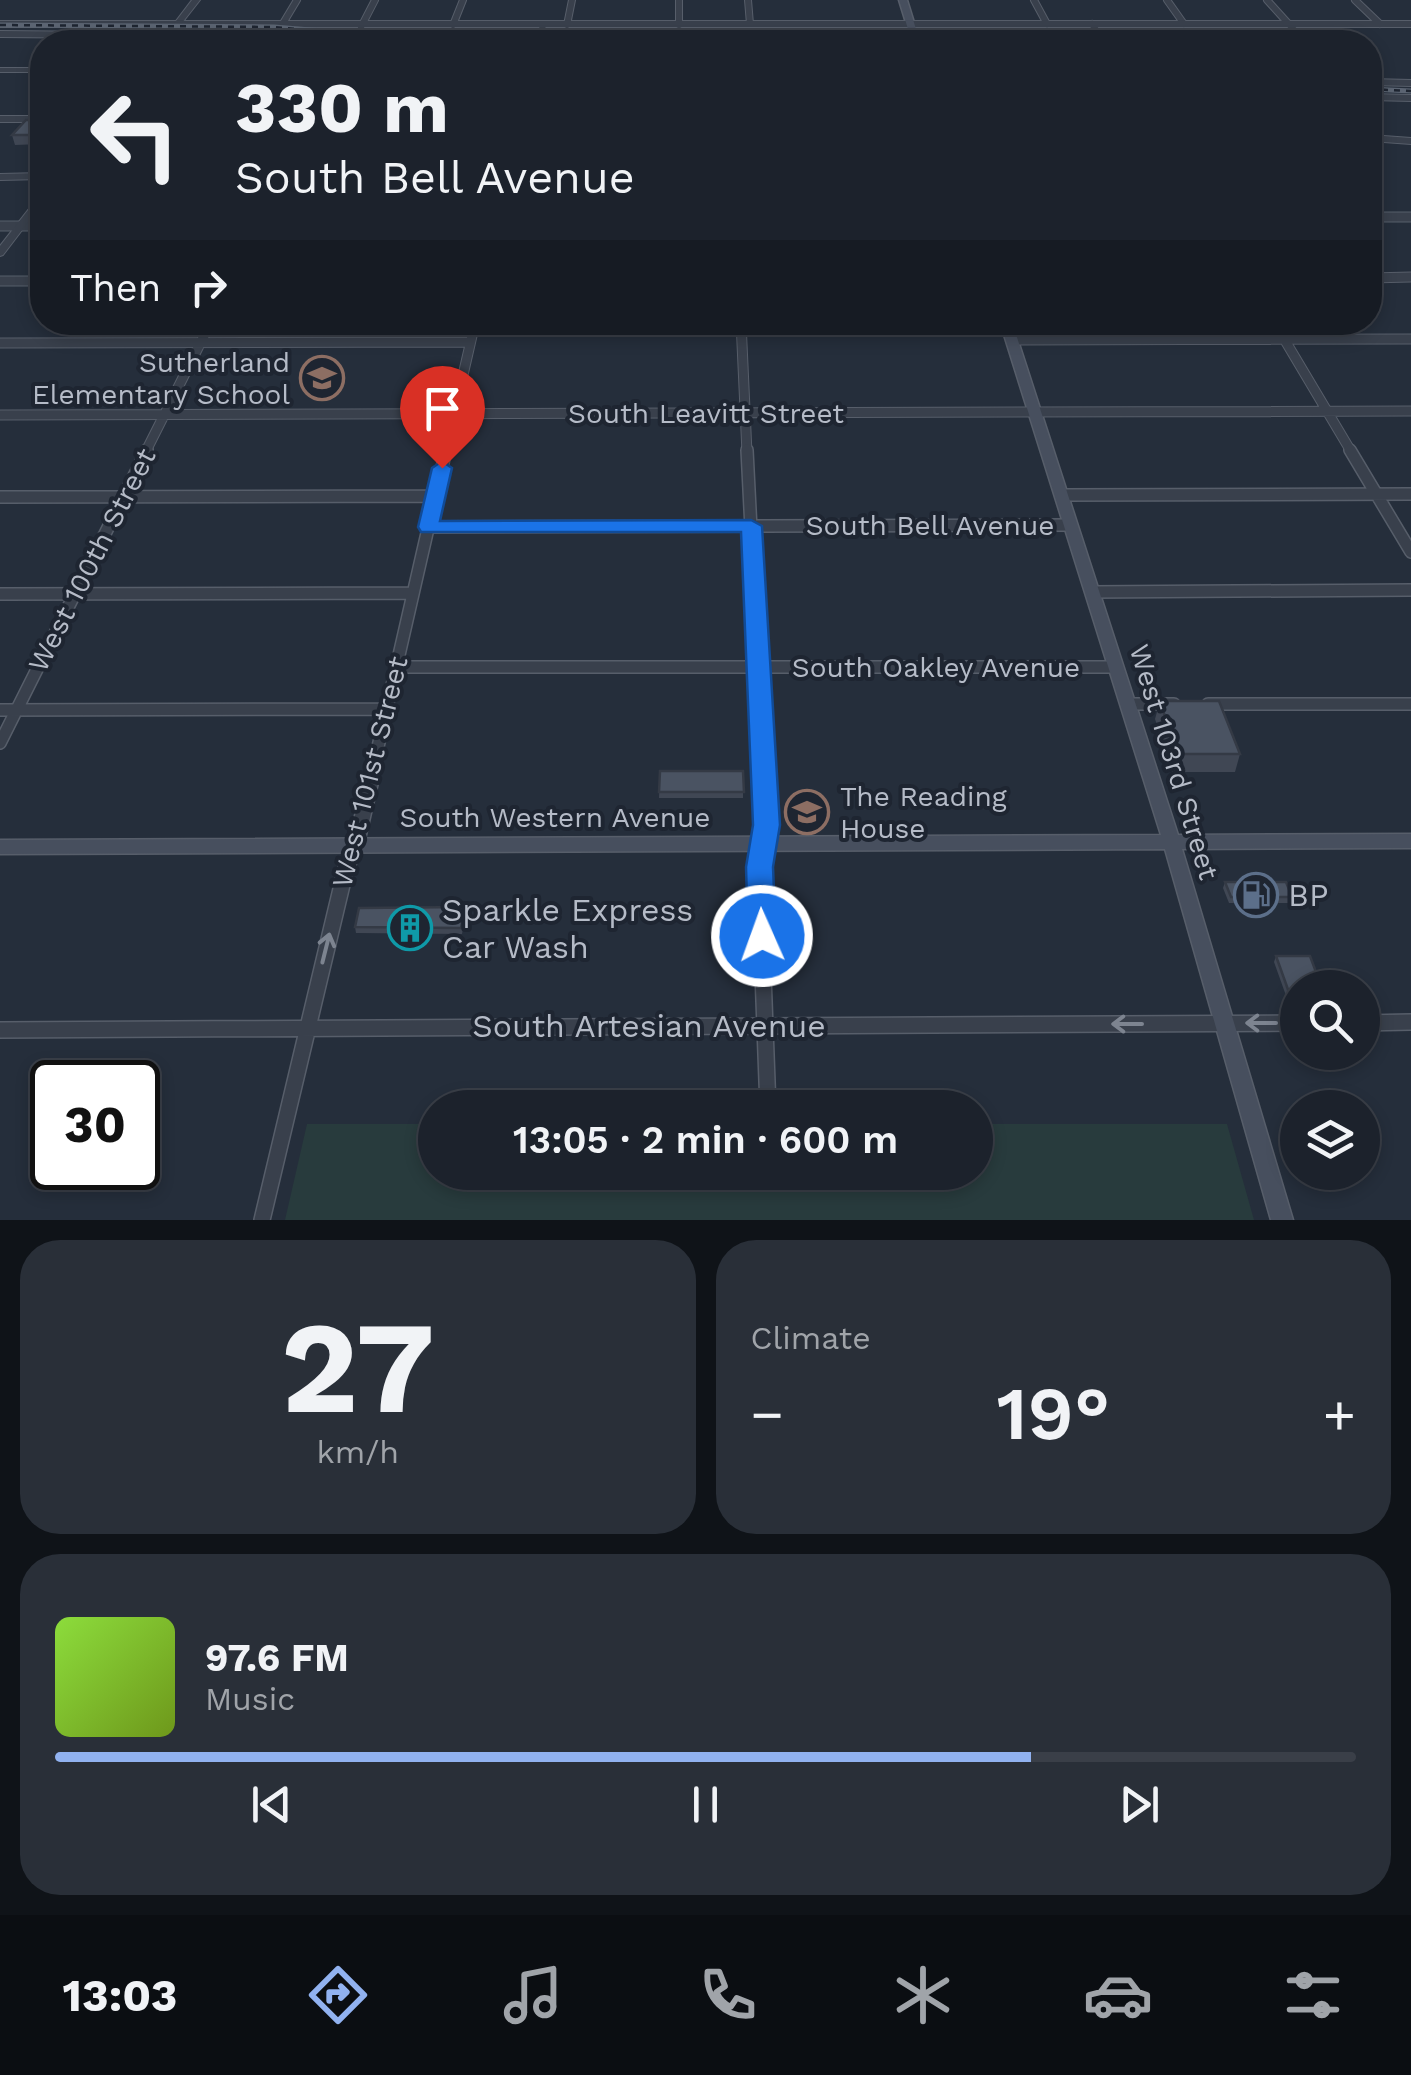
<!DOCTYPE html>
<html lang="en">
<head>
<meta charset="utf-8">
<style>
	:root { --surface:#1c222c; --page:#292f38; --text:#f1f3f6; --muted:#a0a4a9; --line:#3a3f48; --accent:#91b2f0 }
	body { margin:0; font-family:"Work Sans",sans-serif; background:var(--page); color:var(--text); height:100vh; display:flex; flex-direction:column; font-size:38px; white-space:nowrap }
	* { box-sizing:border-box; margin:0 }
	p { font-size:32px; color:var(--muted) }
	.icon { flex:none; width:55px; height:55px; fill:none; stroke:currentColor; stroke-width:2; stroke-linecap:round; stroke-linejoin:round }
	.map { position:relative; height:1220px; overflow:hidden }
	.panel { display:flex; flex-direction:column; gap:20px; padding:20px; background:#0f1318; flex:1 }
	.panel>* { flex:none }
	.guide { position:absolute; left:30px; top:30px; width:1352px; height:305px; border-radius:40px; box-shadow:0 5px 15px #0003,0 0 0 2px var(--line); background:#1c222c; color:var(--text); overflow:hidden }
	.controls { position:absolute; left:1280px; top:970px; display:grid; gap:20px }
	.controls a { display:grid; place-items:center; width:100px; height:100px; border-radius:50%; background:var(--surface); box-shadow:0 5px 15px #0003,0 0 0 2px var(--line); font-size:50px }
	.speed { position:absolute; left:30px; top:1060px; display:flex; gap:20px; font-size:50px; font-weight:700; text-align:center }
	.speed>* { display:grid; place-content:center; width:130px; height:130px; border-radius:50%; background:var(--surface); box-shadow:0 5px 15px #0003,0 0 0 2px var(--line); line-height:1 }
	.speed .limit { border:5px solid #111; border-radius:15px; background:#fff; color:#111 }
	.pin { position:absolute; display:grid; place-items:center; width:85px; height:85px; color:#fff; margin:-102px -42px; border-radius:50% 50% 50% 0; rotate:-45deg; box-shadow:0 0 10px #0007 }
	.pin .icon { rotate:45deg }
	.me { position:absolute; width:110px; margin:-55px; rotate:358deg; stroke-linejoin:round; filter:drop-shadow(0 0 8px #0008) }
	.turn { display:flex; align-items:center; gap:35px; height:210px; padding:0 40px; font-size:45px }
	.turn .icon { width:130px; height:130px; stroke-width:2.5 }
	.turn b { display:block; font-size:70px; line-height:85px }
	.then { display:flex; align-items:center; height:95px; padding:0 40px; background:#0003; gap:20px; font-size:38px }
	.big { font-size:75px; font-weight:600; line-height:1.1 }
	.panel .tile { flex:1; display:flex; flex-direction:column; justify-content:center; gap:15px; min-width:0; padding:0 35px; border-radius:40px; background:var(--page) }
	.panel .dial { align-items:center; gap:0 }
	.dial b { font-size:130px; line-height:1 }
	.song { display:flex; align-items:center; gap:30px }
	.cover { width:120px; height:120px; border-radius:15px; background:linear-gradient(135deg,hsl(90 70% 55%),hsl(80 70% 35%)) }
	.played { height:10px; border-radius:5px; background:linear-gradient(90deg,var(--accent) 75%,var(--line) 75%) }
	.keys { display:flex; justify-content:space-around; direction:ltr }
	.heat { display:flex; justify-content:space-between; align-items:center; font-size:55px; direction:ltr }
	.panel .tiles { flex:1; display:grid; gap:20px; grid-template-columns:1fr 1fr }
	.tile:last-child { grid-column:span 2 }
	.trip { position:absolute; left:418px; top:1090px; width:575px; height:100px; border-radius:50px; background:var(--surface); box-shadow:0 5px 15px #0003,0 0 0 2px var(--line); font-weight:600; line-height:100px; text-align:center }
	.menu { display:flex; height:160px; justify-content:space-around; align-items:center; background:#0b0e12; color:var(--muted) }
	.menu .icon { width:70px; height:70px }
	.menu .current { color:var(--accent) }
	.menu b { font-size:45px; color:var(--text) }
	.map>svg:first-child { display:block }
	.green { fill:#283b3d }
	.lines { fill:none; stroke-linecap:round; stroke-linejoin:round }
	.minor-far3-casing { stroke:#575e6a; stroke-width:8 }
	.minor-far2-casing { stroke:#575e6a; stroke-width:11 }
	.minor-far1-casing { stroke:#575e6a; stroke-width:14 }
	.minor-casing { stroke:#575e6a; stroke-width:18 }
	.tertiary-casing { stroke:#575e6a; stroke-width:2 }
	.secondary-casing { stroke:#575e6a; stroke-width:3 }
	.minor-far3 { stroke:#39404c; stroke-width:6 }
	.minor-far2 { stroke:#39404c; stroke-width:9 }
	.minor-far1 { stroke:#39404c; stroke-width:11 }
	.minor { stroke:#39404c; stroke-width:15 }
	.tertiary { fill:#39404c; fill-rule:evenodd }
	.secondary { fill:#474f5e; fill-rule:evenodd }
	.rail-casing { stroke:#5b6472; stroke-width:5 }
	.rail { stroke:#1e2531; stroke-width:2.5; stroke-dasharray:6; stroke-linecap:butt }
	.wall { fill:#404754 }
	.building { fill:#4a5362; stroke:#343a45; stroke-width:2.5 }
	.oneway { stroke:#7d8490 }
	.route { fill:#1a73e8; stroke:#114b97; stroke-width:2.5 }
	.labels { text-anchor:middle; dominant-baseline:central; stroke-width:8; stroke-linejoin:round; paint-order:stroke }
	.poi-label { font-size:28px; fill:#b5bbc7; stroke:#1e2531; text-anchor:end }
	.street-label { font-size:28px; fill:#b5bbc7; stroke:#1e2531 }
	.near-poi-label { font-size:32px; fill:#b5bbc7; stroke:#1e2531; text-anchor:start }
	.near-street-label { font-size:32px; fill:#b5bbc7; stroke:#1e2531 }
</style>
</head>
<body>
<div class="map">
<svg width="1411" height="1220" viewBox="0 0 1411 1220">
	<rect width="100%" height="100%" fill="#252e3b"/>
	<path class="green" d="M307,1124H435V1172H975V1124H1227L1254,1220H285Z"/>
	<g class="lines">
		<defs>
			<path id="minor-far3" d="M679,0V25
				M748,0L750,24
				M1034,0L1047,24
				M1167,0L1184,24
				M1267,0L1305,42
				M1355,0L1380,24
				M0,24H1411
				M1092,24L1104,42
				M282,25L297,0
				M453,25L463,0
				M567,25L572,0
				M361,27L375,0
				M0,34L354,37
				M539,42L543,25
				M1370,82L1411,83
				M1370,97L1411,98
				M0,119H42
				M0,177L42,176"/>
			<path id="minor-far2" d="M1370,217H1411
				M0,226H42
				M1370,278L1411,277
				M0,281H42
				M741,322L747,453
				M1274,322L1352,453
				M1012,340L1411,339
				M0,343L470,342
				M0,415L1411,411
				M145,453L211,322
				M445,453L475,323L510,322"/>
			<path id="minor-far1" d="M747,450L764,786
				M1350,450L1411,552
				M1062,495L1411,494
				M0,497L435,496
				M428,527L1071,525
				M1092,592L1411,590
				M0,594L413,593
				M396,667H1117
				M1128,704H1174
				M1208,704H1411
				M0,710L387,709
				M0,743L147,450
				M369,786L446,450"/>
			<path id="minor" d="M764,784L766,825L759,867L768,1108
				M1362,1023L1411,1022
				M0,1030L1298,1023
				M262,1220L346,868L356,845L370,784"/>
			<path id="tertiary" d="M192,0H200L167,42H160Z
				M0,68H42V72H0Z
				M1370,135L1411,138V144L1370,141Z
				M42,195V204L3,255L0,256V246L39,196Z"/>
			<path id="secondary" d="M899,0H907L920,42H912Z
				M1000,322H1012L1178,835L1411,834V848L1182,849L1293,1220H1271L1165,849L0,854V840L1161,835Z"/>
		</defs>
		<use href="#minor-far3" class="minor-far3-casing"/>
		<use href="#minor-far2" class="minor-far2-casing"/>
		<use href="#minor-far1" class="minor-far1-casing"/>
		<use href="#minor" class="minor-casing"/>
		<use href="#tertiary" class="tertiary-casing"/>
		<use href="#secondary" class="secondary-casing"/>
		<use href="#minor-far3" class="minor-far3"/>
		<use href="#minor-far2" class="minor-far2"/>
		<use href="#minor-far1" class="minor-far1"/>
		<use href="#minor" class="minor"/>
		<use href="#tertiary" class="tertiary"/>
		<use href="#secondary" class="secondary"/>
		<defs>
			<path id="rail" d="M0,25L274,27L456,42
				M1370,89L1411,91"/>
		</defs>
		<use href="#rail" class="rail-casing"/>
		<use href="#rail" class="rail"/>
	</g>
	<path class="wall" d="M42,120V144L15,145L12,135Z
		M1160,701L1240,754L1235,772H1172L1155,719Z
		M660,771H743V798H659Z
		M1225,882L1292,897L1290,903H1270L1271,906L1269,912H1256L1253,903H1229L1223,888Z
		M466,913L462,934L356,933L355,927Z
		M1276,956L1298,988V1003L1289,1004L1274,962Z"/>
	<path class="building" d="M26,120H42V135H12Z
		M1160,701H1219L1240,754H1177Z
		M660,771H743L744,792H659Z
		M1225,882H1286L1292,897H1268L1271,906H1258L1255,897H1231Z
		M465,907L461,928L355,927L359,908Z
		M1276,956H1310L1322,988H1298V997L1291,998Z"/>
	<defs><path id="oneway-shaft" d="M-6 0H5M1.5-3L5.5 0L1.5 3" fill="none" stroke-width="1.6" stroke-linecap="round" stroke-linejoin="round" transform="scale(2.5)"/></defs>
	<g class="oneway">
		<use href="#oneway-shaft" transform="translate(326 948) rotate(-76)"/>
		<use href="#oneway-shaft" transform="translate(1261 1023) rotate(180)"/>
		<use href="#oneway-shaft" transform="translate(1127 1024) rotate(180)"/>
	</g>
	<path class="route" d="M442,461L452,468L440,521L751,520L762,526L780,825L773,867L776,936L772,944L762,947L752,944L748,936L746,867L753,825L741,532H421L418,527L432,468Z"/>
	<defs>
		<symbol id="school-ring" viewBox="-11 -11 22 22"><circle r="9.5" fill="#1e2531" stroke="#8d6e63" stroke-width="1.5"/><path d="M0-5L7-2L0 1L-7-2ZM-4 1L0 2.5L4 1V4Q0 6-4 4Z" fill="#8d6e63"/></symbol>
		<symbol id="fuel-ring" viewBox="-11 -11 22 22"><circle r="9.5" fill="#1e2531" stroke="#5c6f8a" stroke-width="1.5"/><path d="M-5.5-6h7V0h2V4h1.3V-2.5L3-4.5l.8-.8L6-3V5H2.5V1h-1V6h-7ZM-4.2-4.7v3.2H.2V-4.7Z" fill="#5c6f8a"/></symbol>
		<symbol id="building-ring" viewBox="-11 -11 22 22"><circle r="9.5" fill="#1e2531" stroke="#0f9aa8" stroke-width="1.5"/><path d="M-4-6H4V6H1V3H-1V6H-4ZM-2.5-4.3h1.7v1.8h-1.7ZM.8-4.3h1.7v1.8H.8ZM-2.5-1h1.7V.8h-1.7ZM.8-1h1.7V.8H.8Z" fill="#0f9aa8"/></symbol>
	</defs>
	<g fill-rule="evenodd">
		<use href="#school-ring" x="297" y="353" width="50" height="50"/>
		<use href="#school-ring" x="782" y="787" width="50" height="50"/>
		<use href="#fuel-ring" x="1231" y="870" width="50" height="50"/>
		<use href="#building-ring" x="385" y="903" width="50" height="50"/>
	</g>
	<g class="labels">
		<g class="poi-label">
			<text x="290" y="362">Sutherland<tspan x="290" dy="32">Elementary School</tspan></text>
			<text x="840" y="796" text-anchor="start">The Reading<tspan x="840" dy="32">House</tspan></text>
		</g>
		<g class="street-label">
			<text x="706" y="413">South Leavitt Street</text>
			<text x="930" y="525">South Bell Avenue</text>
			<text transform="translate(92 560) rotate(-63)">West 100th Street</text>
			<text x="936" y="667">South Oakley Avenue</text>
			<text transform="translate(1174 762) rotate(73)">West 103rd Street</text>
			<text transform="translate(370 772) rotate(-76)">West 101st Street</text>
			<text x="555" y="817">South Western Avenue</text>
		</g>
		<g class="near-poi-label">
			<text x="1288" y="895">BP</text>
			<text x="442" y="910">Sparkle Express<tspan x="442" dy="37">Car Wash</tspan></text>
		</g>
		<g class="near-street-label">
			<text x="649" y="1026">South Artesian Avenue</text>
		</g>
	</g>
</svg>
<div class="controls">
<a><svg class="icon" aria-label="search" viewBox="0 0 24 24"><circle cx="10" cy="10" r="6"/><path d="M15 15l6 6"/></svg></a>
<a><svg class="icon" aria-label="layers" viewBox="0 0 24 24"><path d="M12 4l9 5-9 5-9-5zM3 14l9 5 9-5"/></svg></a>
</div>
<div class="speed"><div class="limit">30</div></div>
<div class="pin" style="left:442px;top:468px;background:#d93025"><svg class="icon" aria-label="arrive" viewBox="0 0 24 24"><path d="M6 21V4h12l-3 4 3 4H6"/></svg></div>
<svg class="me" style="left:762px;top:936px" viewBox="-20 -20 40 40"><circle r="17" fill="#1a73e8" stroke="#fff" stroke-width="3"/><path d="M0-11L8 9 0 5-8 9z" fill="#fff"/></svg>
<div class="trip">13:05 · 2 min · 600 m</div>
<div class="guide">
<div class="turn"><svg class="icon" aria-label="left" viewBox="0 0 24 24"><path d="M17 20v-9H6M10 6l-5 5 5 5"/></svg><div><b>330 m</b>South Bell Avenue</div></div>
<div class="then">Then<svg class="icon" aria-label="right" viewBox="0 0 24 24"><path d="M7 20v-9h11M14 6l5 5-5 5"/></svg></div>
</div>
</div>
<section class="panel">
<div class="tiles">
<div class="tile dial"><b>27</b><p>km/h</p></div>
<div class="tile"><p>Climate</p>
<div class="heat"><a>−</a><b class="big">19°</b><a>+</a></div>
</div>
<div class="tile">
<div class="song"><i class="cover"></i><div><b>97.6 FM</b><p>Music</p></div></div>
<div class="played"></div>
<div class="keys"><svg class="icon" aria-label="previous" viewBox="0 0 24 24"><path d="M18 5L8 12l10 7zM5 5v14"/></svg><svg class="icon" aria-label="pause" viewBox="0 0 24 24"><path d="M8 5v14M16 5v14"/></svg><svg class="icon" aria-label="next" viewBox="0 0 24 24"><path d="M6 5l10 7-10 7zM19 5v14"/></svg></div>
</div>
</div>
</section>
<nav class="menu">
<b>13:03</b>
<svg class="icon current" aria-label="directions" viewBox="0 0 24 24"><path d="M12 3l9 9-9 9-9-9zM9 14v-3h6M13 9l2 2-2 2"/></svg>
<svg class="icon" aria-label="music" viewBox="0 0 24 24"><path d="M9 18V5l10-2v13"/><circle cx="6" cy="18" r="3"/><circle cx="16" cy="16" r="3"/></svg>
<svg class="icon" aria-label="phone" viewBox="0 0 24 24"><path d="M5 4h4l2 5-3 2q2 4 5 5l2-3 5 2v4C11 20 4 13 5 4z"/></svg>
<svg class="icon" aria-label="climate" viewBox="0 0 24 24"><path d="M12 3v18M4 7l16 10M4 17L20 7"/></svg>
<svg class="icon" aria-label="car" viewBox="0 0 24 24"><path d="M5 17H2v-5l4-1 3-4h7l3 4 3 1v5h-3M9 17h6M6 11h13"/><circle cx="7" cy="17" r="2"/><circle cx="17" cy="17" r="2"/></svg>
<svg class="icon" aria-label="filters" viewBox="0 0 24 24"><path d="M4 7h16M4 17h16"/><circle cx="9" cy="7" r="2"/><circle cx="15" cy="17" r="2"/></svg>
</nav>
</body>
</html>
